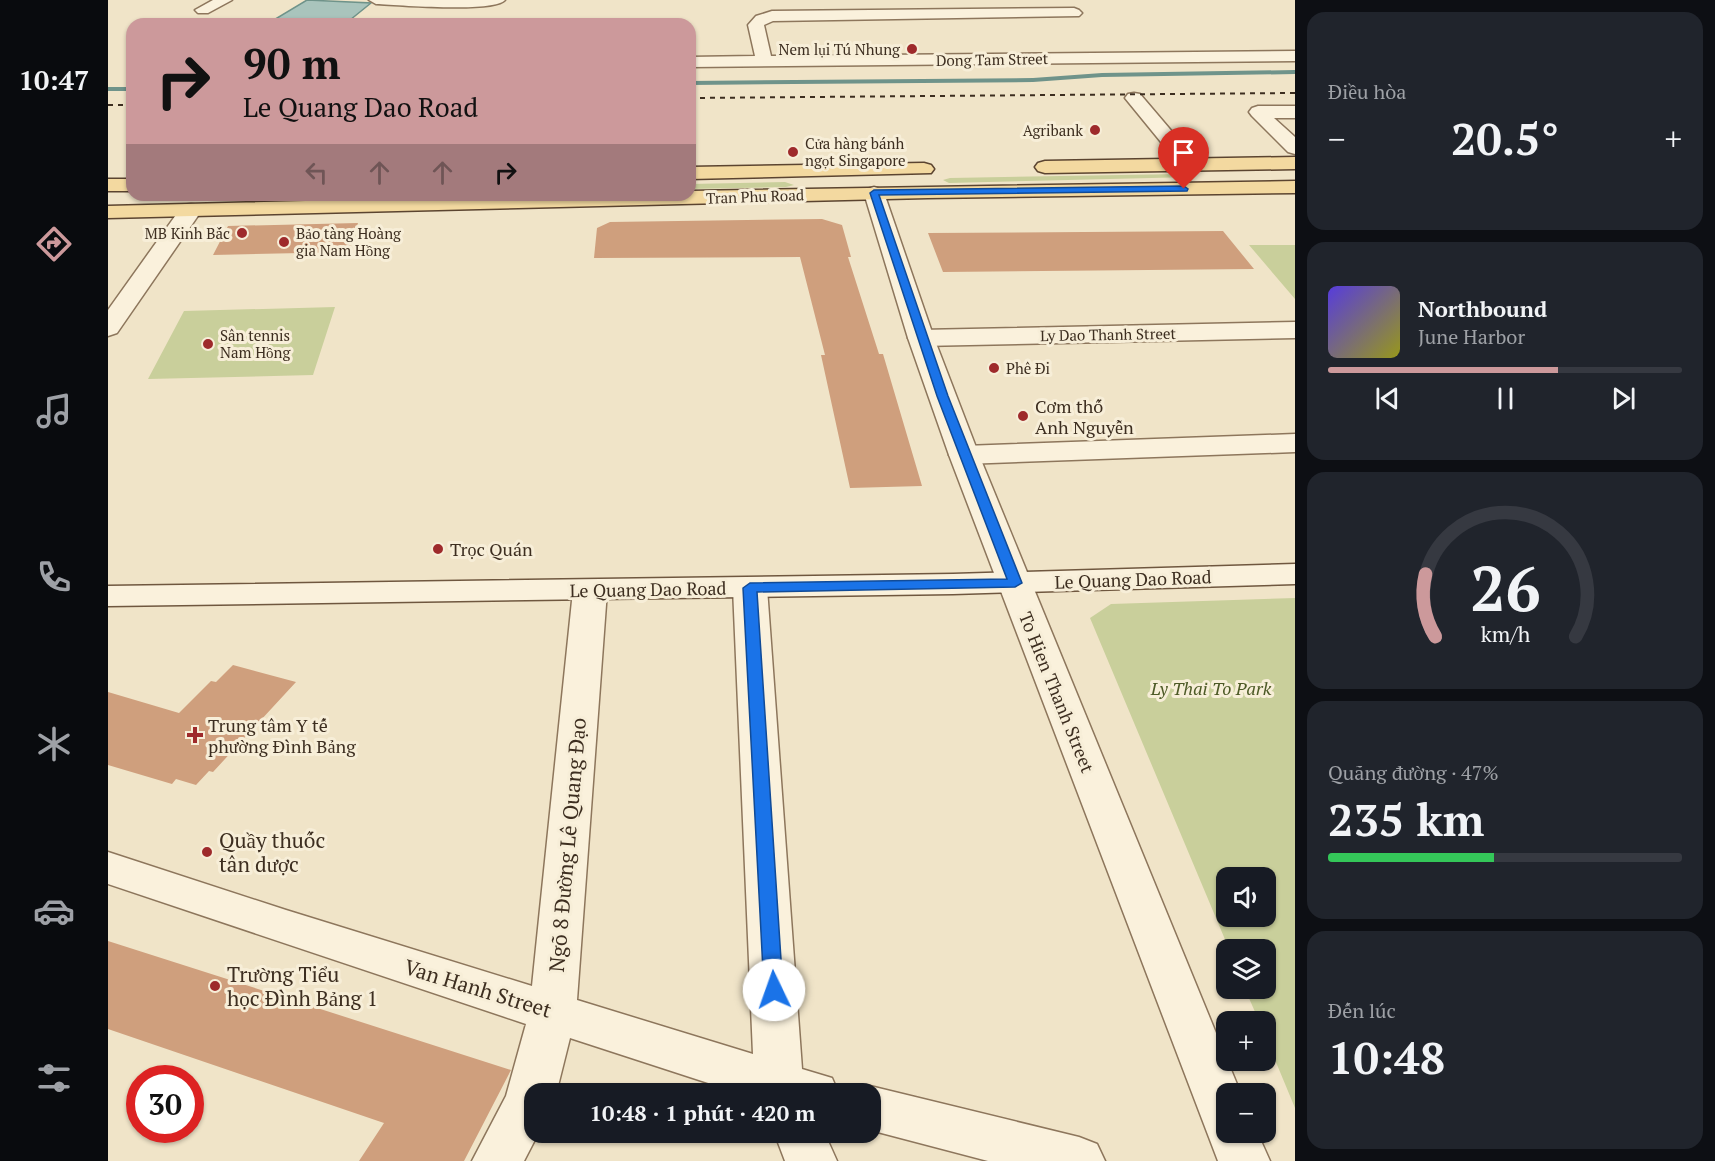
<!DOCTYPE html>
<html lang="vi">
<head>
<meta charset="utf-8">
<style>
	:root { --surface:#171b24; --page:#20242c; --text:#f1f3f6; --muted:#9ea1a6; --line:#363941; --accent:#cc999b }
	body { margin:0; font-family:"PT Serif",serif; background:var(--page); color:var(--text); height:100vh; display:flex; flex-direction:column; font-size:22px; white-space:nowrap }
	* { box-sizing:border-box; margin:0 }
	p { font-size:20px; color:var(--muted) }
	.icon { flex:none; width:33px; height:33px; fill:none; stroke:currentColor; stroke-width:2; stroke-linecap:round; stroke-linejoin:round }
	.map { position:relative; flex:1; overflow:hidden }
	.sheet { display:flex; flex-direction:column; gap:12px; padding:12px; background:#0d0f14; width:420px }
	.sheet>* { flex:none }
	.banner { position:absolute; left:18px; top:18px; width:570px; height:183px; border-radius:18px; box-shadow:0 2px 4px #0004; background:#cc999b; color:#111; overflow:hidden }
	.buttons { position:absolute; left:1108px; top:867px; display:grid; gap:12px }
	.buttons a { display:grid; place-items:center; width:60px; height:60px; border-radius:12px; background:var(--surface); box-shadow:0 2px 4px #0004; font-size:30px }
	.speed { position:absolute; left:18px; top:1065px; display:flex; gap:12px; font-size:30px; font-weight:700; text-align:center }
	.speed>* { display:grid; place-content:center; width:78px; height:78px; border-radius:50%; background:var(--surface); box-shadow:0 2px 4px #0004; line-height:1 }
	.speed .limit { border:9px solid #d22; background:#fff; color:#111 }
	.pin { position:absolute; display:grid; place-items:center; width:51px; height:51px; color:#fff; margin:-62px -26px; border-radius:50% 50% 50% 0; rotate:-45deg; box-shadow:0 0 6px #0007 }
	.pin .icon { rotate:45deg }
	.me { position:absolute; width:66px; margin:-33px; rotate:357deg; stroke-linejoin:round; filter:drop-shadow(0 0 4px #0008) }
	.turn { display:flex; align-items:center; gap:21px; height:126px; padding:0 18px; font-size:27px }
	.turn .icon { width:78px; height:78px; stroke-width:2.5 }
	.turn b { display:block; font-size:42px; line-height:51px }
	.lanes { display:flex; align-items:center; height:57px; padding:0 18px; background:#0003; justify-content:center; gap:30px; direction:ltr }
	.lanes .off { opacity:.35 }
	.big { font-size:45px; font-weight:800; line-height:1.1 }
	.sheet .widget { flex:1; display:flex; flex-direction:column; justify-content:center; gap:9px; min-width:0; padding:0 21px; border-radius:18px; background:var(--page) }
	.sheet .dial { align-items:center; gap:0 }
	.dial svg { height:156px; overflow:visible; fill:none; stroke:var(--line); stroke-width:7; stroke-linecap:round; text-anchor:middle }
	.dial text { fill:var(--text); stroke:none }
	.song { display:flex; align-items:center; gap:18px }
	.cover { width:72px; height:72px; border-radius:9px; background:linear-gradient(135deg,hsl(250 70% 55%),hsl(60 70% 35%)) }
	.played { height:6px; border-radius:3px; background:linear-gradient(90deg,var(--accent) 65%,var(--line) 65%) }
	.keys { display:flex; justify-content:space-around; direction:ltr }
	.heat { display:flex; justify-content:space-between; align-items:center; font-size:33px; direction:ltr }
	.charge { height:9px; border-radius:4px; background:linear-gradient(90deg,#34c759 47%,var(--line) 0) }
	.trip { position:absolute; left:416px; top:1083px; width:357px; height:60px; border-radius:18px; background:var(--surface); box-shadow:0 2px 4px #0004; font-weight:800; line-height:60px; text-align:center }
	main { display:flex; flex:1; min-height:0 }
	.tab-bar { display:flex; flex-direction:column; width:108px; justify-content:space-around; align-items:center; background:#090b0e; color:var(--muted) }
	.tab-bar .icon { width:42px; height:42px }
	.tab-bar .selected { color:var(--accent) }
	.tab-bar b { font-size:27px; color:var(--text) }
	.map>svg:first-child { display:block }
	.green { fill:#c9cf9b; fill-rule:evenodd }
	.water { fill:#a9c4bc; stroke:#6f938a; stroke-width:1.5 }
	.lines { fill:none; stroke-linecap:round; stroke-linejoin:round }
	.stream { fill:#6f938a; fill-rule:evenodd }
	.building { fill:#cf9f7d }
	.minor-casing { stroke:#8d765c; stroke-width:3 }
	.tertiary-casing { stroke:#8d765c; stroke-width:3 }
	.secondary-casing { stroke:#6f573f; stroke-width:3 }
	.primary-casing { stroke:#5b4430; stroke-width:3 }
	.minor { fill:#faf1dc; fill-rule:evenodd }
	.tertiary { fill:#faf1dc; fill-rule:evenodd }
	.secondary { fill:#faf1dc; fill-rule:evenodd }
	.primary { fill:#f3d9a0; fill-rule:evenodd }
	.rail { stroke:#3d2e20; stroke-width:2; stroke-dasharray:5 5; stroke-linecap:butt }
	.route { fill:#1a73e8; stroke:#114b97; stroke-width:1.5 }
	.poi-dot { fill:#9e2a2b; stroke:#f7eed8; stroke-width:2 }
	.labels { text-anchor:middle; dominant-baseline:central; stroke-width:6; stroke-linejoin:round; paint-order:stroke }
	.far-poi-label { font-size:15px; fill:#3d2e20; stroke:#f7eed8; text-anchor:start }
	.far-street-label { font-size:15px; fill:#3d2e20; stroke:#f7eed8 }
	.poi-label { font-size:18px; fill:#3d2e20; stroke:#f7eed8; text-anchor:start }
	.street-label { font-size:18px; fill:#3d2e20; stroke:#f7eed8 }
	.park-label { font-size:18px; font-style:italic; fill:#4d5a26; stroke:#f7eed8 }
	.near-poi-label { font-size:21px; fill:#3d2e20; stroke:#f7eed8; text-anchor:start }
	.near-street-label { font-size:21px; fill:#3d2e20; stroke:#f7eed8 }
</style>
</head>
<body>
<main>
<nav class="tab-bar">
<b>10:47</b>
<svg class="icon selected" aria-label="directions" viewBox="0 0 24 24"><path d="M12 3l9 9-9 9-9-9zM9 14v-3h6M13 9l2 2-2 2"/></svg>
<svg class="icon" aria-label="music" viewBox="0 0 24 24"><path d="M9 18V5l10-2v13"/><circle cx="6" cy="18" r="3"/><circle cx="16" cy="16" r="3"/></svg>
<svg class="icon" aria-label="phone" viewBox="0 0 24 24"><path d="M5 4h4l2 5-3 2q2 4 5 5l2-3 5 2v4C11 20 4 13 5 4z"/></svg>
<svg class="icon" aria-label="climate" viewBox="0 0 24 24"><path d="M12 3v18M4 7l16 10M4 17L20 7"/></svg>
<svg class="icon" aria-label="car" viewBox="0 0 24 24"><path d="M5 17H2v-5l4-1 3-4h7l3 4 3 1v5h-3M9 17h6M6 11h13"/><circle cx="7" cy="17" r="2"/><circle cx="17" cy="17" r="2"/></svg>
<svg class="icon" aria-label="filters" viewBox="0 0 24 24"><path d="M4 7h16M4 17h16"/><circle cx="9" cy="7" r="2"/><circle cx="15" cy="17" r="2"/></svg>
</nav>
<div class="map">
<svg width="1187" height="1161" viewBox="0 0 1187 1161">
	<rect width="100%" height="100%" fill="#f0e4c8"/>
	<path class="green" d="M1073,174L1085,177L841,183L835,180L842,178Z
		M677,182L686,185L678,187L582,189V184Z
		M1141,245H1187V299Z
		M227,307L205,375L40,379L76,311Z
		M1187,598V1108L1158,1038V1022L1151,1021L1137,989L1158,988V950L1121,949L982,618L1003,604ZM1119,878H1158V916H1119Z"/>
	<path class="water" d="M199,0L263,3L237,24H159Z"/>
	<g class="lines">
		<path class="stream" d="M1187,70V74L994,77L925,82L582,85V81L925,78L994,73Z
			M0,87H24V91H0Z"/>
	</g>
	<path class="building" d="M714,219L734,225L743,257H740L771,354H775L814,486L742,488L713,355H717L692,257L486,258L489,228L502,222Z
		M250,223L240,252L105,255L120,226Z
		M1115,231L1146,269L835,272L820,233Z
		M125,665L188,682L105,772L101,771L88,785L68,779L64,784L0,765V692L71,713L103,681L108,682Z
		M0,941L403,1070L356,1161H251L276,1123L0,1029Z"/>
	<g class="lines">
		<defs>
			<path id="minor" d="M105,0H124L100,13H90L87,10Z
				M966,8L971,10L974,13L971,16L665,21L656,25L663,56L1187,51V61L582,67V57L647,56L640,25L648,16L664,11Z
				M1026,93L1032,94L1089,161L1092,165L1089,169H1075L1017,98L1020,94Z
				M1150,106H1187V118H1166L1187,137V154L1180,152L1144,116L1141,112L1144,108Z
				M83,204L91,205L94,210L9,333L0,336V310L75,205Z
				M1187,322V338L813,346L804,343L800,338L804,333L813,330Z
				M1187,434V452L856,464L846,461L841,455L846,449L856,446Z
				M642,578L654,581L659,588L694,1069L724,1078L731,1094H634L462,1038L448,1094H426V1132H431L416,1161H364L398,1096L418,1024L0,884V852L178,910L424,986L465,591L470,584L482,581L494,584L499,591L469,1000L645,1054L625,588L630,581Z
				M762,1086L971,1137L989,1144L997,1161H880L762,1130V1094H744Z
				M666,1132H716L729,1161H677Z"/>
			<path id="tertiary" d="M261,0H397C386,13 290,5 268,4Z
				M766,187L773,189L776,193L826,338L871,455L1133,1094H1119V1132H1149L1162,1161H1110L841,455L800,338L756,193L759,189Z"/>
			<path id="secondary" d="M1187,564V584L845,594L0,606V586L845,574Z"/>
			<path id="primary" d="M1187,157V169L937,173L930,171L927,167L930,163L937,161Z
				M816,163L823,165L826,169L823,173L582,179V167Z
				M0,179H24V191H0Z
				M1187,181V193L820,198L0,218V206L437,195H582V191Z"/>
		</defs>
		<use href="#minor" class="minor-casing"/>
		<use href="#tertiary" class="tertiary-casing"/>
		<use href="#secondary" class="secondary-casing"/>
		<use href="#primary" class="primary-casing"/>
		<use href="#minor" class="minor"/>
		<use href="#tertiary" class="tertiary"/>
		<use href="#secondary" class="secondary"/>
		<use href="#primary" class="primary"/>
		<path class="rail" d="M582,98L1187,93
			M0,105H24"/>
	</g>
	<path class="route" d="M1076,186L1080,189L1079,191L771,195L840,396L914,583L907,587L649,592L675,990L672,995L666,998L659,995L656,990L635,588L642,583L899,579L829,396L762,193L766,190Z"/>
	<g class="poi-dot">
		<circle cx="804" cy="49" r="6"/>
		<circle cx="987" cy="130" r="6"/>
		<circle cx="685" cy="152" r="6"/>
		<circle cx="134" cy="233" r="6"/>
		<circle cx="176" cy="242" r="6"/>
		<circle cx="100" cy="344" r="6"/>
		<circle cx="886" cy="368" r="6"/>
		<circle cx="915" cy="416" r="6"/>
		<circle cx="330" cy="549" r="6"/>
		<path d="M84 726h6v6h6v6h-6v6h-6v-6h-6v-6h6z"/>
		<circle cx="99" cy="852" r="6"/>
		<circle cx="107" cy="986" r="6"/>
	</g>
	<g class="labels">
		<g class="far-poi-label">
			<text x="792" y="49" text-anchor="end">Nem lụi Tú Nhung</text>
			<text x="975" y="130" text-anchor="end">Agribank</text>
			<text x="697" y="143">Cửa hàng bánh<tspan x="697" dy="17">ngọt Singapore</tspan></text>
			<text x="122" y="233" text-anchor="end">MB Kinh Bắc</text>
			<text x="188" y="233">Bảo tàng Hoàng<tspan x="188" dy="17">gia Nam Hồng</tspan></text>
			<text x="112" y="335">Sân tennis<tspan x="112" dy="17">Nam Hồng</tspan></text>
			<text x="898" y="368">Phê Đi</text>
		</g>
		<g class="far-street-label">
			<text transform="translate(884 59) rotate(-1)">Dong Tam Street</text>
			<text transform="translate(647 196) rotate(-2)">Tran Phu Road</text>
			<text transform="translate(1000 334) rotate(-1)">Ly Dao Thanh Street</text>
		</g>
		<g class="poi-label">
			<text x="927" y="406">Cơm thố<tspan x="927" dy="21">Anh Nguyễn</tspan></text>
			<text x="342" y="549">Trọc Quán</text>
			<text x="100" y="725">Trung tâm Y tế<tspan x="100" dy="21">phường Đình Bảng</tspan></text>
		</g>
		<g class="street-label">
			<text transform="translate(1025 579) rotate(-2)">Le Quang Dao Road</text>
			<text transform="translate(540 589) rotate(-1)">Le Quang Dao Road</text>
			<text transform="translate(949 692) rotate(68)">To Hien Thanh Street</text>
		</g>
		<g class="park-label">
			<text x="1103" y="688">Ly Thai To Park</text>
		</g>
		<g class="near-poi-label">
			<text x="111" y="840">Quầy thuốc<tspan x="111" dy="24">tân dược</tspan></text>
			<text x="119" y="974">Trường Tiểu<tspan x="119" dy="24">học Đình Bảng 1</tspan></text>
		</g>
		<g class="near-street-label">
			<text transform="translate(459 845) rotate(-85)">Ngõ 8 Đường Lê Quang Đạo</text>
			<text transform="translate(370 988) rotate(17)">Van Hanh Street</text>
		</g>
	</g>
</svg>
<div class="buttons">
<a><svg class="icon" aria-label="sound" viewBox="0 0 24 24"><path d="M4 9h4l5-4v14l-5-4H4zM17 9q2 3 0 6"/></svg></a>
<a><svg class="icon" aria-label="layers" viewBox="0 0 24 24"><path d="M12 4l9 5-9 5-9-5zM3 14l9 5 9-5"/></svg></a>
<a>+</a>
<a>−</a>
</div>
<div class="speed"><div class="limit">30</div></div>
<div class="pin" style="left:1076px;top:189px;background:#d93025"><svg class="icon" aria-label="arrive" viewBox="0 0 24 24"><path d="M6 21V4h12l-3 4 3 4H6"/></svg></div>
<svg class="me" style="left:666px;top:990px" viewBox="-20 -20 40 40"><circle r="19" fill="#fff"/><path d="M0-13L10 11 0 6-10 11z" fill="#1a73e8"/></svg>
<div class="trip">10:48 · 1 phút · 420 m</div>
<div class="banner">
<div class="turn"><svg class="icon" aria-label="right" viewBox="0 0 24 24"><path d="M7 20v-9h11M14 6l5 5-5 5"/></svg><div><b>90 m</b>Le Quang Dao Road</div></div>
<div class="lanes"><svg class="icon off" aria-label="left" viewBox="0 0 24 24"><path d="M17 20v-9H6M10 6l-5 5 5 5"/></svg><svg class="icon off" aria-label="ahead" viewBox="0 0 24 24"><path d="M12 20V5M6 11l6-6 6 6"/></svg><svg class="icon off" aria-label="ahead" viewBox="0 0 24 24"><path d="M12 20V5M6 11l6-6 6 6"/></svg><svg class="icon" aria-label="right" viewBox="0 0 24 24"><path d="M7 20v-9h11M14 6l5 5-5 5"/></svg></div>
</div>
</div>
<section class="sheet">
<div class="widget"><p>Điều hòa</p>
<div class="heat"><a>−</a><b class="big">20.5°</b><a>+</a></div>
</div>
<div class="widget">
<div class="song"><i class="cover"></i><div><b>Northbound</b><p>June Harbor</p></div></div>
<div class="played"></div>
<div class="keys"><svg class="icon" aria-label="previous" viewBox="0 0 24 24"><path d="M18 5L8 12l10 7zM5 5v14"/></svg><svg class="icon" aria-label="pause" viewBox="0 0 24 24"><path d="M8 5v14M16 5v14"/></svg><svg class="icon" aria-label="next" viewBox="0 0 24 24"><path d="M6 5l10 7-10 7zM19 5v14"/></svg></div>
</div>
<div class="widget dial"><svg viewBox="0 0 100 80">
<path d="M14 69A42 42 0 1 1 86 69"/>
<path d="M14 69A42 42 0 0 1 9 37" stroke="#cc999b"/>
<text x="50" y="56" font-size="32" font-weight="700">26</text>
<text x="50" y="72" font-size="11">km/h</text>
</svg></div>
<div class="widget"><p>Quãng đường · 47%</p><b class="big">235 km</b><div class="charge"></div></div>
<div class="widget"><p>Đến lúc</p><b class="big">10:48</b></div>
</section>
</main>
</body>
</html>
